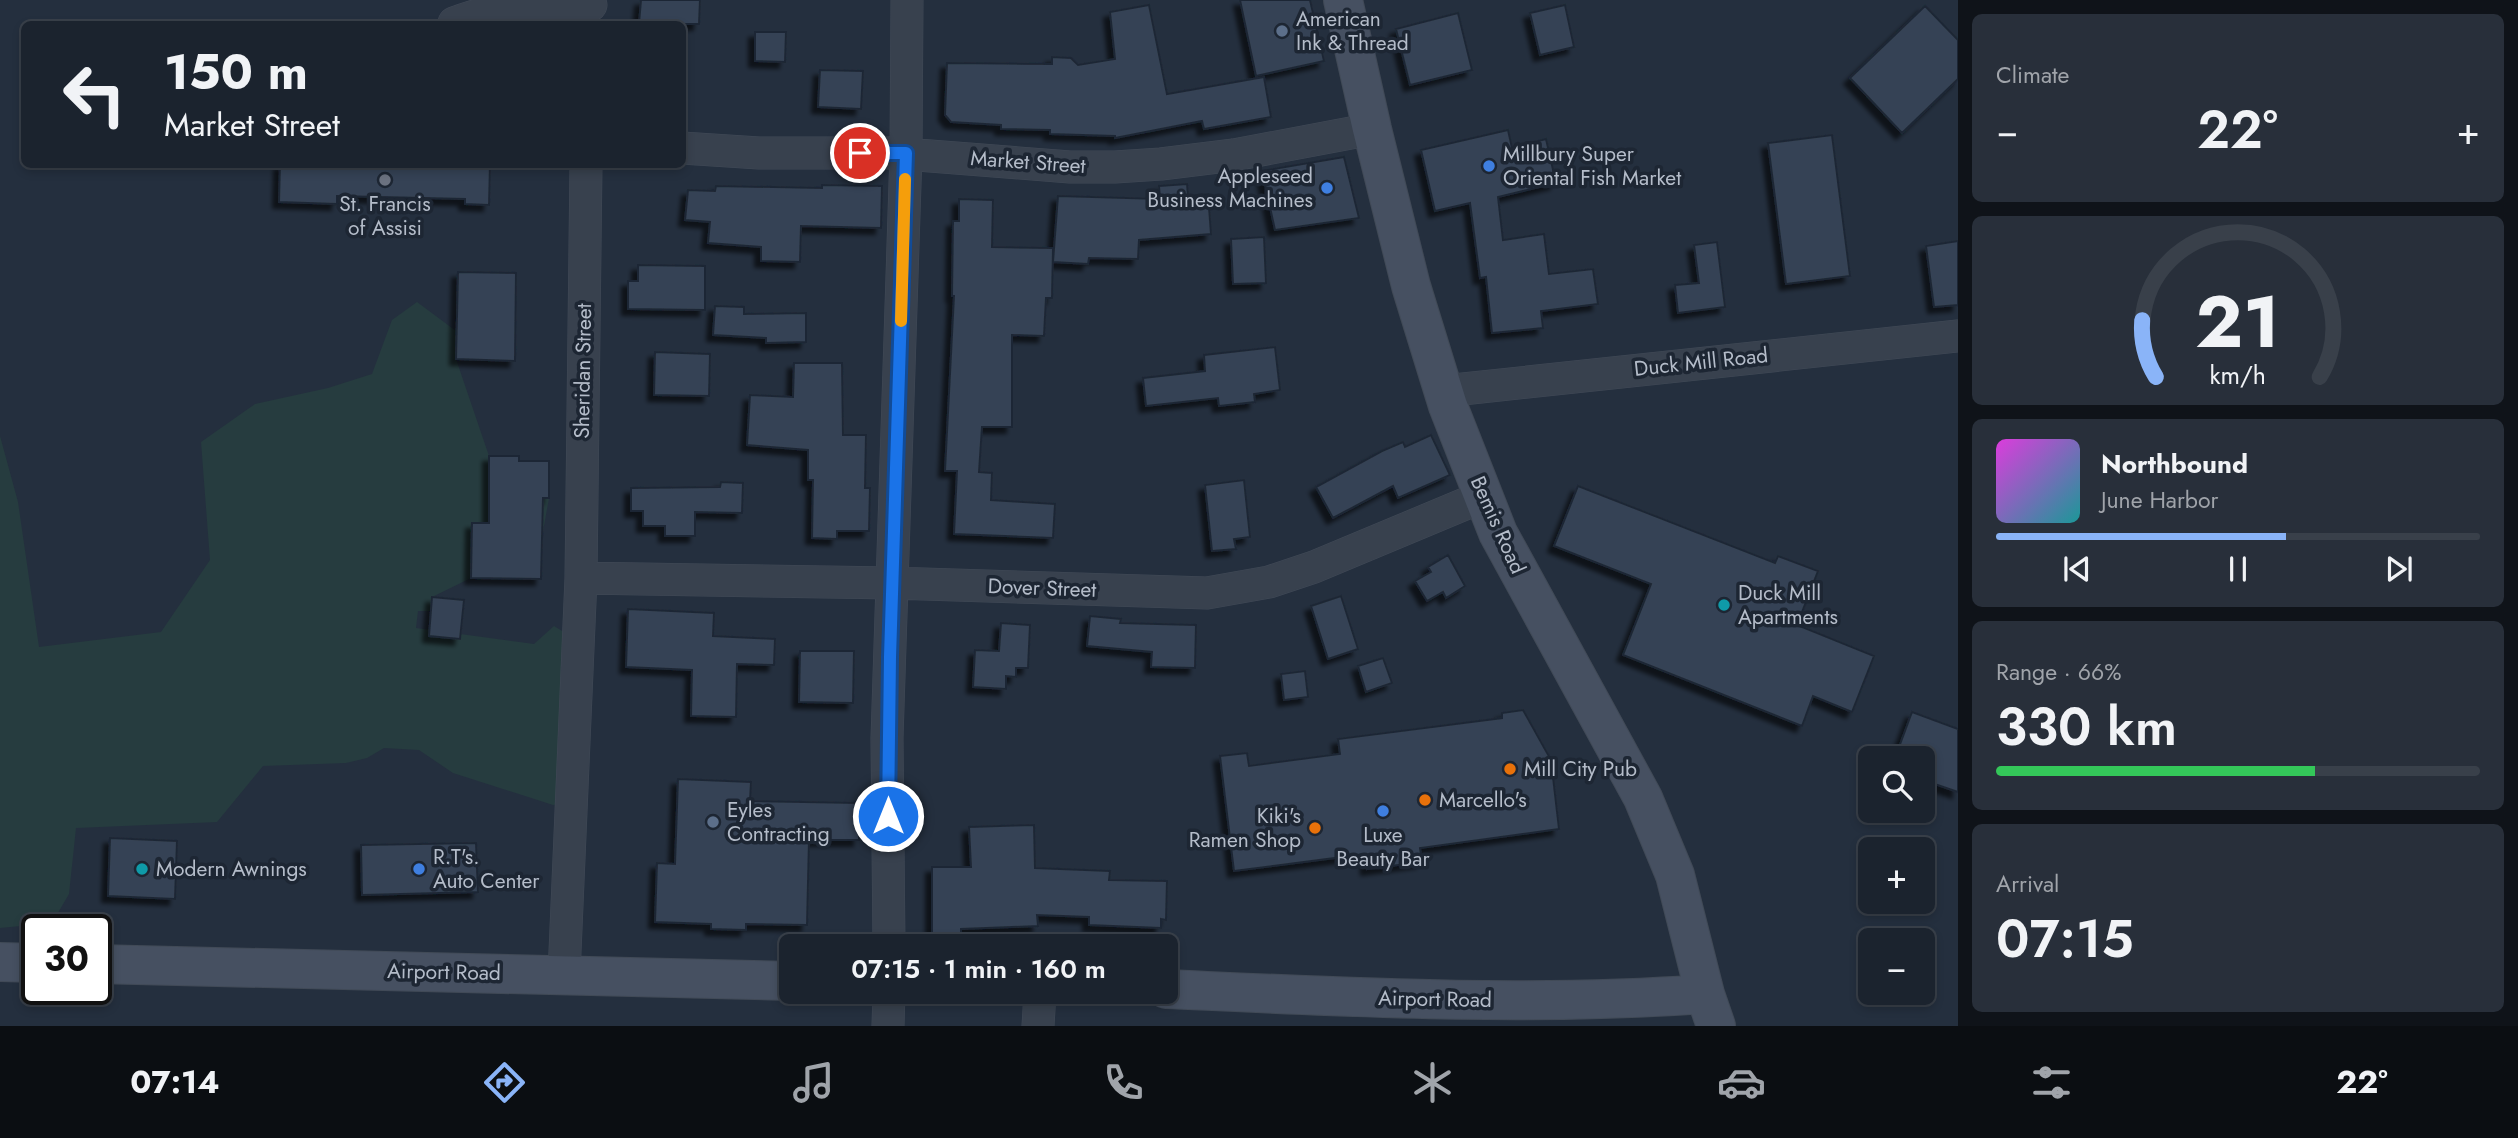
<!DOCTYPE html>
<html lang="en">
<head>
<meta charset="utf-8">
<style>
	:root { --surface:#1b232e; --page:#282f3a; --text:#f1f3f6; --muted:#a0a4aa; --line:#39404a; --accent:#8ab4f8 }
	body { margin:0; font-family:Jost,sans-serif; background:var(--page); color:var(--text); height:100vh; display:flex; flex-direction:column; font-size:26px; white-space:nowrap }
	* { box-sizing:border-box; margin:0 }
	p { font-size:23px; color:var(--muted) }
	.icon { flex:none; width:38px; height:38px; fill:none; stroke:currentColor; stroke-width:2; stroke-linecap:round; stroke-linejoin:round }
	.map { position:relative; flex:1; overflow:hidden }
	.sheet { display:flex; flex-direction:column; gap:14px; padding:14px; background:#0f1319; width:560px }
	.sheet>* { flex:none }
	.banner { position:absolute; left:21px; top:21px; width:665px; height:147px; border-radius:10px; box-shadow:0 4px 10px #0003,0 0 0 2px var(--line); background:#1b232e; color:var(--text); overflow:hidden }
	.fabs { position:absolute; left:1858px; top:746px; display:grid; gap:14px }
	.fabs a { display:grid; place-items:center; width:77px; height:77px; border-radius:10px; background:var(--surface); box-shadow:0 4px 10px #0003,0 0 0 2px var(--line); font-size:35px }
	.speed { position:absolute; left:21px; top:914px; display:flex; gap:14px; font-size:35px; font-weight:700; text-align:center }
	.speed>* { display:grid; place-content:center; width:91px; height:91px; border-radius:50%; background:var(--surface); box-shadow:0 4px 10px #0003,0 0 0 2px var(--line); line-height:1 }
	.speed .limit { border:4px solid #111; border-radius:10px; background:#fff; color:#111 }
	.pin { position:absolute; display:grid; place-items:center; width:60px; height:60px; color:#fff; margin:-30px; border:4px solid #fff; border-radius:50%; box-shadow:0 2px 7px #0007 }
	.me { position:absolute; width:77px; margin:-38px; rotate:0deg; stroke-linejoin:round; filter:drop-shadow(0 0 5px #0008) }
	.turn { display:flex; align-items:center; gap:24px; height:147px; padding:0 28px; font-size:32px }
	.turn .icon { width:91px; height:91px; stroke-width:2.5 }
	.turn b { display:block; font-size:49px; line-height:60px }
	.big { font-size:52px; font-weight:600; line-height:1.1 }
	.sheet .card { flex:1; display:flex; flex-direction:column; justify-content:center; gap:10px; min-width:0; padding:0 24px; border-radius:10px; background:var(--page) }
	.sheet .dial { align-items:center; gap:0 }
	.dial svg { height:182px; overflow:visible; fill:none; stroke:var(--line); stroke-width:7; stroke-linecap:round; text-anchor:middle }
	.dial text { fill:var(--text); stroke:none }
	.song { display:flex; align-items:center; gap:21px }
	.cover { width:84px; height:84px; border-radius:10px; background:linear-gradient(135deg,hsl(300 70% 55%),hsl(180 70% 35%)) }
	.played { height:7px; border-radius:4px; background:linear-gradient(90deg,var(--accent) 60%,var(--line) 60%) }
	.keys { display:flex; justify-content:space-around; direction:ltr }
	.heat { display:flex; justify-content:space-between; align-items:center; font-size:38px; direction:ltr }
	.charge { height:10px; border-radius:5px; background:linear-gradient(90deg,#34c759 66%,var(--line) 0) }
	.trip { position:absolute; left:779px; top:934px; width:399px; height:70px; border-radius:10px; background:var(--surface); box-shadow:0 4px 10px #0003,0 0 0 2px var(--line); font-weight:600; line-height:70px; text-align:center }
	.dock { display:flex; height:112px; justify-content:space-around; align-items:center; background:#0b0e12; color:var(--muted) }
	.dock .icon { width:49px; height:49px }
	.dock .selected { color:var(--accent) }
	.dock b { font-size:32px; color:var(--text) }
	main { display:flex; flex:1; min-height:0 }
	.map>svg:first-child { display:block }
	.green { fill:#263c3f }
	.building { fill:#364354; stroke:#1f2835; stroke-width:2; filter:url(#shadow) }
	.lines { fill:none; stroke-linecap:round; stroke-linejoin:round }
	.minor-casing { stroke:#414a57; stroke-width:33 }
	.secondary-casing { stroke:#414a57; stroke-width:40 }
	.minor { stroke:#38414e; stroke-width:32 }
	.secondary { stroke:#465061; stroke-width:38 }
	.route-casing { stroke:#114b97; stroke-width:18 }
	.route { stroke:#1a73e8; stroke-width:12 }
	.slow { stroke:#f59e0b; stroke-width:12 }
	.service-dot { fill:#5c6f8a; stroke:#1d2633; stroke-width:2.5 }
	.shop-dot { fill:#3f7fe0; stroke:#1d2633; stroke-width:2.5 }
	.worship-dot { fill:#6b7280; stroke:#1d2633; stroke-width:2.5 }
	.culture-dot { fill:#0f9aa8; stroke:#1d2633; stroke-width:2.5 }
	.food-dot { fill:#e8710a; stroke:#1d2633; stroke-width:2.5 }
	.labels { text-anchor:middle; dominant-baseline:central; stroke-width:7; stroke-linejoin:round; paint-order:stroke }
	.poi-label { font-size:21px; fill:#b4bcc9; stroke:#1d2633; text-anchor:start }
	.street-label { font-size:21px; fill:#b4bcc9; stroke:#1d2633 }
</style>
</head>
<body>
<main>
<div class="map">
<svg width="1958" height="1026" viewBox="0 0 1958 1026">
	<defs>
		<filter id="shadow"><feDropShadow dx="-6" dy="6" stdDeviation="2" flood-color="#0009"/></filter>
	</defs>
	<rect width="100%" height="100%" fill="#242f3e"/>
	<path class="green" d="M417,302L456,331V359L489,456V498H549L542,537L499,524L473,523L471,578L432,597L431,611H418L416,628L534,644L554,626L577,640L571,802L553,805L453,773L419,750L384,748L367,758L346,763L263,766L217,822L76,828L69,894L52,923L0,928V436L18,502L39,647L161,632L210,560L201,442L255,404L328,388L372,374L392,320Z"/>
	<path class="building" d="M641,0H700L699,24H639Z
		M1240,0H1310L1324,61L1256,76Z
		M1149,5L1167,94L1264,77L1271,117L1204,129L1202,121L1115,138V136L1050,134V130L1001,129V125L951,122L945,115L947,63L1052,64V57L1071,58L1078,65L1115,59L1110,12Z
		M1565,5L1574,47L1540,55L1530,13Z
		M1925,6L1958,40V79L1902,133L1850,78Z
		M1458,13L1472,70L1410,85L1396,29Z
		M755,32H786L785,62L755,61Z
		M820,70L863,71L861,109L818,107Z
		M1508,130L1512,148L1546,139L1556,183L1498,197L1503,240L1544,234L1549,274L1593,269L1598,304L1541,311L1543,328L1492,333L1486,277L1480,278L1470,203L1435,211L1421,150Z
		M1832,135L1850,276L1786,284L1768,143Z
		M1344,157L1359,218L1275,230L1262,171Z
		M280,164H490L489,205L465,204V199L337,196V204L279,202Z
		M1187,184L1188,196L1208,194L1211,234L1139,240L1138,259L1089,258L1088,264L1053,262L1058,196L1160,199L1159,186Z
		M822,185L882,186L881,228L801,226L800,262L761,261V247L708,243L710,222L685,220L688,190L715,191L716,186L822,188Z
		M959,199L993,200L992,247L1053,248L1052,298H1046L1044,336L1012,335V427H982L979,472L992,473L991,500L1055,504L1053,538L954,534L957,471H945L954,296H952L953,221H959Z
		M1264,237L1266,283L1233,284L1231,239Z
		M1958,241V305L1934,307L1926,246Z
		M1717,242L1725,307L1678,313L1675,285L1699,283L1694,245Z
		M638,265L705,266V310L628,309V281H638Z
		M458,272L516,273L515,361L456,359Z
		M715,306L744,307V314L806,313V342L766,343V338L713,335Z
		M1275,347L1280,390L1254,394L1255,402L1219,406L1218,398L1146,406L1143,378L1205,371L1204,355Z
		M655,352L710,354L709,396L654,395Z
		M794,363H842L843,435H866L865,488H870L869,531H837V539L812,538L813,480H808V450L747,445L750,395L793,397Z
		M1431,435L1450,475L1398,498L1393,486L1333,518L1316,487L1382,451L1403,442L1405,447Z
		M489,456H519V461H549V498H543L541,579L471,578L472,523H489Z
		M1244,480L1250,537L1234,539L1236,549L1212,551L1205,485Z
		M721,482L743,483L742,513L695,512V536H665V526H643V511H631V488L720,487Z
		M1578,486L1775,563L1778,556L1818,571L1797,625L1874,656L1852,712L1813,696L1802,726L1623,655L1651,584L1554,546Z
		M1448,555L1465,586L1446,598L1443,592L1427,601L1415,581L1431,572L1428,567Z
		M1341,596L1358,649L1328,659L1311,606Z
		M432,597L464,600L460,639L429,636Z
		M628,609L714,613L713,636L775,639L774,665L737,664L736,717L691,716L692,670L626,667Z
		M1090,616L1121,619L1120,623L1196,625L1195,668L1151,667L1152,652L1087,646Z
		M1001,623L1030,625L1028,668H1016V677L1006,676V689L973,687L975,650L999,651Z
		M800,651H854L853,703L799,702Z
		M1383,658L1392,683L1366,692L1358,666Z
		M1305,671L1308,697L1284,700L1281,674Z
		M1523,710L1551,760L1559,829L1420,848L1422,862L1367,869L1366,854L1234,871L1220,756L1247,753L1249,766L1340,754L1338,739L1502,718V713Z
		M1912,712L1958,729V792L1923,780V758H1895Z
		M678,779L751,782L750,801L859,803V840H809L807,925L746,924V930L711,929V924L655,922L657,863L675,864Z
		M1034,825L1035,868L1110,871L1109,880L1167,881L1166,920L1161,919V928L1089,925V917L1037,915L1038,926L961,929V942H932V867H971L969,827Z
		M110,838L177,841L175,899L108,896Z
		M476,843L478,892L362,895L361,845Z"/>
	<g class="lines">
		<defs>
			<path id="minor" d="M454,23C503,4 539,4 591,5
				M682,148L759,153H892L1070,167H1115L1161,164L1234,155L1372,129
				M1444,391L1958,336
				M581,578L892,583L1207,593L1269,582L1314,567L1484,496
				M889,947L887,738L906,153L907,0
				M564,975L581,578L586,164
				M888,1026L889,992
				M1038,1026L1040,992"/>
			<path id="secondary" d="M1343,0L1372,129L1411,286L1448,406L1498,533L1643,798L1675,875L1705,994L1716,1026
				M0,962L37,963
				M96,964L791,981
				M1166,989C1345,997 1526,1007 1705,994"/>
		</defs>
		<use href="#minor" class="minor-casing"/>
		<use href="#secondary" class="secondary-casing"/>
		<use href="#minor" class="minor"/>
		<use href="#secondary" class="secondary"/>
	</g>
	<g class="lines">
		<defs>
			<path id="route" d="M860,153H906L890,657L888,816"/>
		</defs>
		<use href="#route" class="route-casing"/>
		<use href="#route" class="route"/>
		<path class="slow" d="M901,321L905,179"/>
	</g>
	<g class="service-dot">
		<circle cx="1282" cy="31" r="7"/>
		<circle cx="713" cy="822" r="7"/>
	</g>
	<g class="shop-dot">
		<circle cx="1489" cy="166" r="7"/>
		<circle cx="1327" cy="188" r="7"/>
		<circle cx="1383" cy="811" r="7"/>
		<circle cx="419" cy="869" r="7"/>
	</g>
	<circle class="worship-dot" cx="385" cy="180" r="7"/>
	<g class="culture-dot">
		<circle cx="1724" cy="605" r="7"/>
		<circle cx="142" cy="869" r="7"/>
	</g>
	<g class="food-dot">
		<circle cx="1510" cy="769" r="7"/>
		<circle cx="1425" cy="800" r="7"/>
		<circle cx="1315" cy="828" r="7"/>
	</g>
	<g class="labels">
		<g class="poi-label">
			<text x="1296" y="19">American<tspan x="1296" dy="24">Ink &amp; Thread</tspan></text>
			<text x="1503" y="154">Millbury Super<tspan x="1503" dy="24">Oriental Fish Market</tspan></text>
			<text x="1313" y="176" text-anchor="end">Appleseed<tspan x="1313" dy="24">Business Machines</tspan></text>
			<text x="385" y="204" text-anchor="middle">St. Francis<tspan x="385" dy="24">of Assisi</tspan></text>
			<text x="1738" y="593">Duck Mill<tspan x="1738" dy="24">Apartments</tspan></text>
			<text x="1524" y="769">Mill City Pub</text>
			<text x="1439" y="800">Marcello's</text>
			<text x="727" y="810">Eyles<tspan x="727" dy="24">Contracting</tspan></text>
			<text x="1301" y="816" text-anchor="end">Kiki's<tspan x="1301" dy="24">Ramen Shop</tspan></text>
			<text x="1383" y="835" text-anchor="middle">Luxe<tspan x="1383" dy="24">Beauty Bar</tspan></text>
			<text x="433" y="857">R.T's.<tspan x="433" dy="24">Auto Center</tspan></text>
			<text x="156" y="869">Modern Awnings</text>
		</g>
		<g class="street-label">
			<text transform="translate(1028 162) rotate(4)">Market Street</text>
			<text transform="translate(1701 362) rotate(-6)">Duck Mill Road</text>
			<text transform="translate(583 371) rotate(-89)">Sheridan Street</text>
			<text transform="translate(1498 525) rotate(66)">Bemis Road</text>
			<text transform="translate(1042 588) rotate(2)">Dover Street</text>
			<text transform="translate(444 972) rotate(1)">Airport Road</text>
			<text transform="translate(1435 999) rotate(1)">Airport Road</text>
		</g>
	</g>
</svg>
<div class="fabs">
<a><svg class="icon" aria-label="search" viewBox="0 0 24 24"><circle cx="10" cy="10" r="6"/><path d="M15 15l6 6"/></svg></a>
<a>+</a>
<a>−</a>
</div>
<div class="speed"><div class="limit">30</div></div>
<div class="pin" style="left:860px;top:153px;background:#d93025"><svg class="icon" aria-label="arrive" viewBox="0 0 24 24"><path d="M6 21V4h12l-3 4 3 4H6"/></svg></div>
<svg class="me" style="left:888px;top:816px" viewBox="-20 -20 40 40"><circle r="17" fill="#1a73e8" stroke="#fff" stroke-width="3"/><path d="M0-11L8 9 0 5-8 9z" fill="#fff"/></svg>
<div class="trip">07:15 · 1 min · 160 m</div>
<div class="banner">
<div class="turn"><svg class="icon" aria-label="left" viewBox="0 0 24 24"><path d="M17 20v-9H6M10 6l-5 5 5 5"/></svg><div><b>150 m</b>Market Street</div></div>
</div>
</div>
<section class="sheet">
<div class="card"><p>Climate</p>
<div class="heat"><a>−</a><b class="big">22°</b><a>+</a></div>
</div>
<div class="card dial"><svg viewBox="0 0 100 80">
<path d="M14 69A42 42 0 1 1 86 69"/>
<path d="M14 69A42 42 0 0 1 8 44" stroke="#8ab4f8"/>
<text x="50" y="56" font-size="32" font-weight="700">21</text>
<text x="50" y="72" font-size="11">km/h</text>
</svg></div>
<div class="card">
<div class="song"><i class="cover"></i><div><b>Northbound</b><p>June Harbor</p></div></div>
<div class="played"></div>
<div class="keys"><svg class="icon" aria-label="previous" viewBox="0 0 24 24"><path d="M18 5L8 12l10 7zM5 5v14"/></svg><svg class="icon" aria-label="pause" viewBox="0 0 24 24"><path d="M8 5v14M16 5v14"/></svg><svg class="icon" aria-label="next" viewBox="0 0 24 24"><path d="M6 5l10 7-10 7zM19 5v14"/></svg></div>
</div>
<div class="card"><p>Range · 66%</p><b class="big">330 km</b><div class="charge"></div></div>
<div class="card"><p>Arrival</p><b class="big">07:15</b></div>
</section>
</main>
<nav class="dock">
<b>07:14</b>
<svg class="icon selected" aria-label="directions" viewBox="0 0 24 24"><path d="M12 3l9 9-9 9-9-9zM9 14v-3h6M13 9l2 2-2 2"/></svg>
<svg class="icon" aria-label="music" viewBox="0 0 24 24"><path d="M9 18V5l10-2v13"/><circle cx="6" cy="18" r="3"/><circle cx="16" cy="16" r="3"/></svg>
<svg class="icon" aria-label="phone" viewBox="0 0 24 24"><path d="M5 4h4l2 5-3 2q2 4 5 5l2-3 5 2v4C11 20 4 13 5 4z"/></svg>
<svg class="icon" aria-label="climate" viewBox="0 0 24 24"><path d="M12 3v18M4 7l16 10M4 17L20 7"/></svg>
<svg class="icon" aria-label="car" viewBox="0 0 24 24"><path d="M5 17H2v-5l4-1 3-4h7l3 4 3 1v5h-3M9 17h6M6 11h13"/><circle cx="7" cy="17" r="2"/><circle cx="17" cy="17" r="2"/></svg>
<svg class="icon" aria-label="filters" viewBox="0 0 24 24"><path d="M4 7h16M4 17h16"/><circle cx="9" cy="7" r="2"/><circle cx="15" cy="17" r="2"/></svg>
<b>22°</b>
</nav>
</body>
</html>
